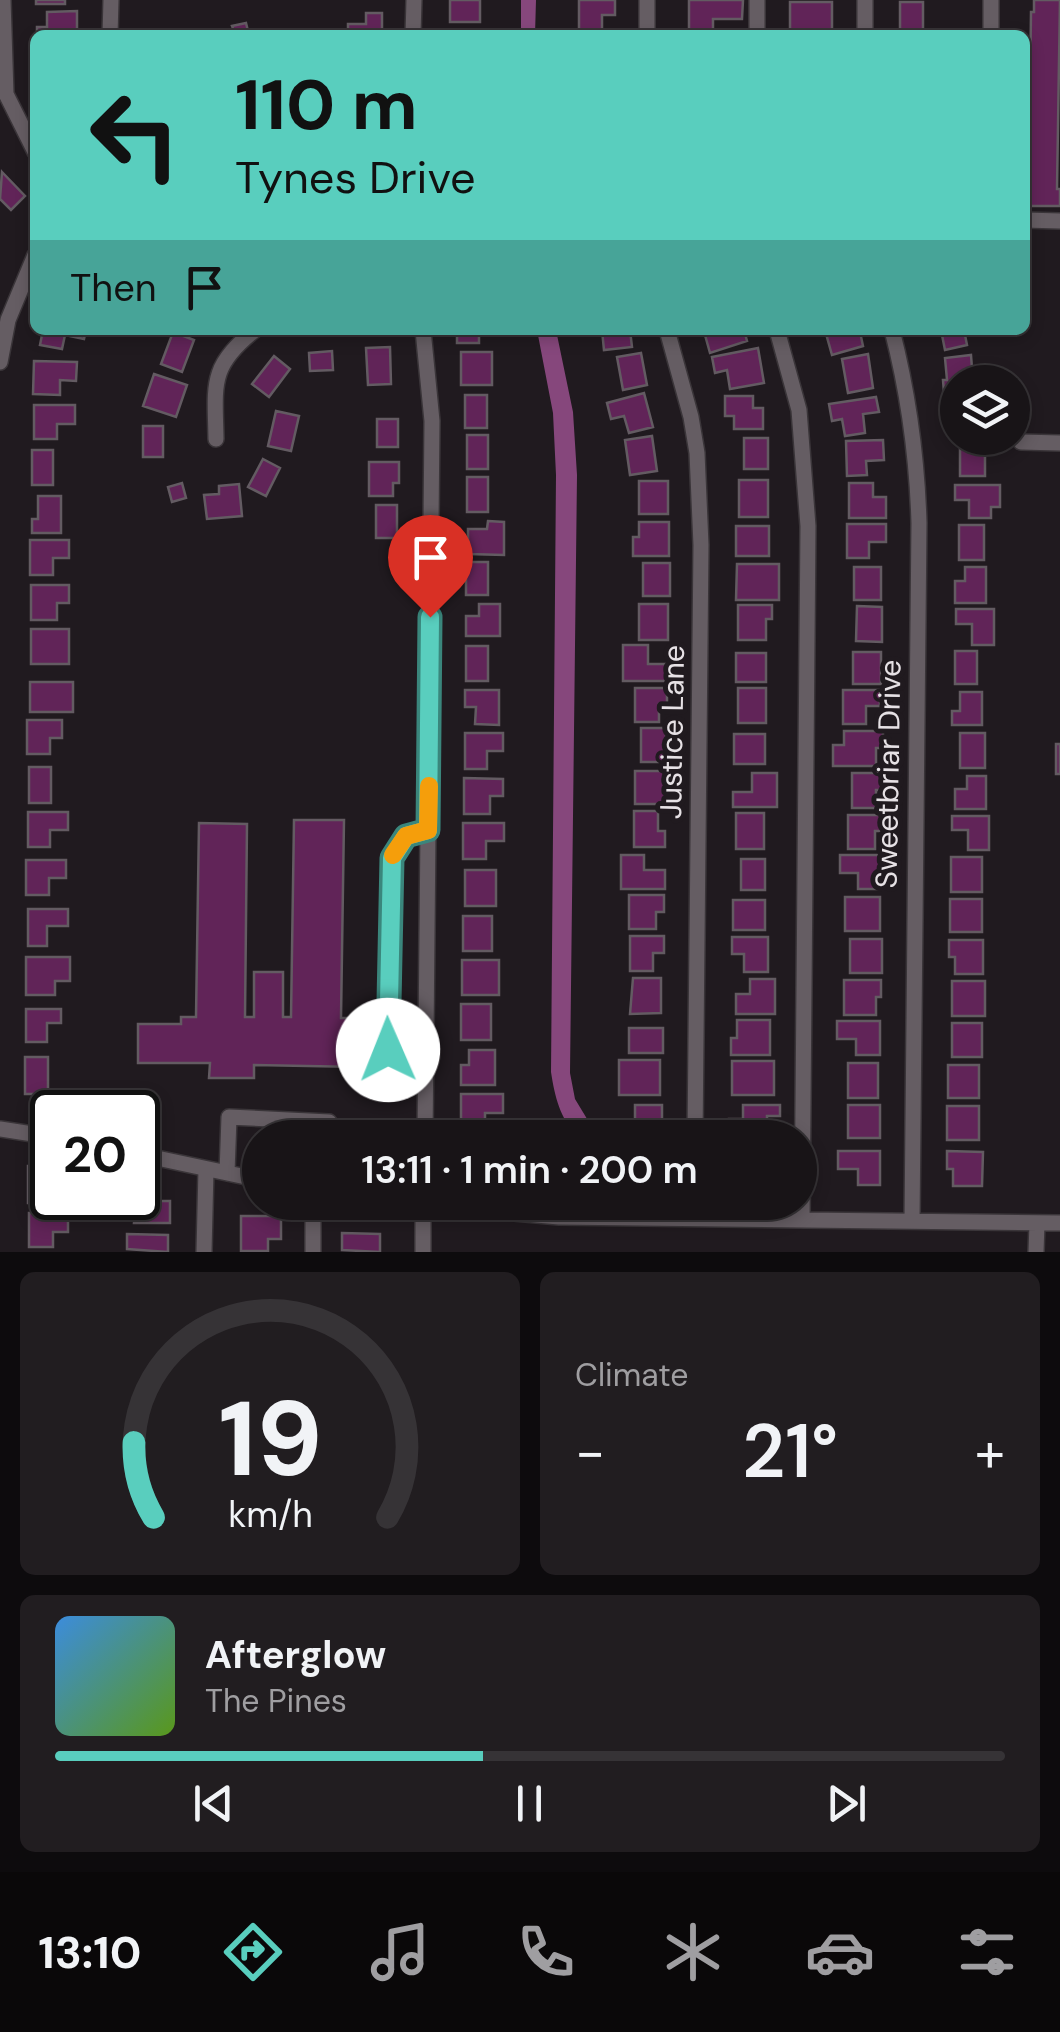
<!DOCTYPE html>
<html lang="en">
<head>
<meta charset="utf-8">
<style>
	:root { --surface:#181417; --page:#211d20; --text:#f1f3f6; --muted:#9f9ea1; --line:#363336; --accent:#59cebe }
	body { margin:0; font-family:"DM Sans",sans-serif; background:var(--page); color:var(--text); height:100vh; display:flex; flex-direction:column; font-size:38px; white-space:nowrap }
	* { box-sizing:border-box; margin:0 }
	p { font-size:32px; color:var(--muted) }
	.icon { flex:none; width:55px; height:55px; fill:none; stroke:currentColor; stroke-width:2; stroke-linecap:round; stroke-linejoin:round }
	.map { position:relative; height:1252px; overflow:hidden }
	.panel { display:flex; flex-direction:column; gap:20px; padding:20px; background:#0d0b0d; flex:1 }
	.panel>* { flex:none }
	.top-card { position:absolute; left:30px; top:30px; width:1000px; height:305px; border-radius:15px; box-shadow:0 5px 15px #0003,0 0 0 2px var(--line); background:#59cebe; color:#111; overflow:hidden }
	.controls { position:absolute; left:940px; top:365px; display:grid; gap:20px }
	.controls a { display:grid; place-items:center; width:90px; height:90px; border-radius:50%; background:var(--surface); box-shadow:0 5px 15px #0003,0 0 0 2px var(--line); font-size:50px }
	.speed { position:absolute; left:30px; top:1090px; display:flex; gap:20px; font-size:50px; font-weight:700; text-align:center }
	.speed>* { display:grid; place-content:center; width:130px; height:130px; border-radius:50%; background:var(--surface); box-shadow:0 5px 15px #0003,0 0 0 2px var(--line); line-height:1 }
	.speed .limit { border:5px solid #111; border-radius:15px; background:#fff; color:#111 }
	.pin { position:absolute; display:grid; place-items:center; width:85px; height:85px; color:#fff; margin:-102px -42px; border-radius:50% 50% 50% 0; rotate:-45deg; box-shadow:0 0 10px #0007 }
	.pin .icon { rotate:45deg }
	.me { position:absolute; width:110px; margin:-55px; rotate:359deg; stroke-linejoin:round; filter:drop-shadow(0 0 8px #0008) }
	.turn { display:flex; align-items:center; gap:35px; height:210px; padding:0 40px; font-size:45px }
	.turn .icon { width:130px; height:130px; stroke-width:2.5 }
	.turn b { display:block; font-size:70px; line-height:85px }
	.then { display:flex; align-items:center; height:95px; padding:0 40px; background:#0003; gap:20px; font-size:38px }
	.big { font-size:75px; font-weight:600; line-height:1.1 }
	.panel .tile { flex:1; display:flex; flex-direction:column; justify-content:center; gap:15px; min-width:0; padding:0 35px; border-radius:15px; background:var(--page) }
	.panel .dial { align-items:center; gap:0 }
	.dial svg { height:260px; overflow:visible; fill:none; stroke:var(--line); stroke-width:7; stroke-linecap:round; text-anchor:middle }
	.dial text { fill:var(--text); stroke:none }
	.song { display:flex; align-items:center; gap:30px }
	.cover { width:120px; height:120px; border-radius:15px; background:linear-gradient(135deg,hsl(210 70% 55%),hsl(90 70% 35%)) }
	.played { height:10px; border-radius:5px; background:linear-gradient(90deg,var(--accent) 45%,var(--line) 45%) }
	.keys { display:flex; justify-content:space-around; direction:ltr }
	.heat { display:flex; justify-content:space-between; align-items:center; font-size:55px; direction:ltr }
	.panel .tiles { flex:1; display:grid; gap:20px; grid-template-columns:1fr 1fr }
	.tile:last-child { grid-column:span 2 }
	.trip { position:absolute; left:242px; top:1120px; width:575px; height:100px; border-radius:50px; background:var(--surface); box-shadow:0 5px 15px #0003,0 0 0 2px var(--line); font-weight:600; line-height:100px; text-align:center }
	.tab-bar { display:flex; height:160px; justify-content:space-around; align-items:center; background:#0a0809; color:var(--muted) }
	.tab-bar .icon { width:70px; height:70px }
	.tab-bar .active { color:var(--accent) }
	.tab-bar b { font-size:45px; color:var(--text) }
	.map>svg:first-child { display:block }
	.water { fill:#86477c }
	.building { fill:#612458; stroke:#635b62; stroke-width:2.5 }
	.lines { fill:none; stroke-linecap:round; stroke-linejoin:round }
	.minor-casing { stroke:#3a3539; stroke-width:18 }
	.minor { stroke:#655d63; stroke-width:15 }
	.route-casing { stroke:#3a867c; stroke-width:25 }
	.route { stroke:#59cebe; stroke-width:18 }
	.slow { stroke:#f59e0b; stroke-width:18 }
	.labels { text-anchor:middle; dominant-baseline:central; stroke-width:10; stroke-linejoin:round; paint-order:stroke }
	.street-label { font-size:30px; fill:#e6e1e5; stroke:#201a1f }
</style>
</head>
<body>
<div class="map">
<svg width="1060" height="1252" viewBox="0 0 1060 1252">
	<rect width="100%" height="100%" fill="#201a1f"/>
	<path class="water" d="M521,0H536L535,35H521Z
		M537,330H556L573,412L577,475L570,1073L575,1099L598,1137H577C560,1117 555,1098 551,1072L556,475L553,413Z"/>
	<path class="building" d="M36,0H65V4H36Z
		M450,0H480V22H450Z
		M579,0H615V15H602V34H579Z
		M689,0H743L742,19H713V35H689Z
		M1034,0H1060L1057,189H1060V206H1025V174H1029L1031,12H1034Z
		M790,2H832V35H790Z
		M900,2H923V35H900Z
		M77,11V35H37V27H47V12Z
		M366,13H382V35H348V24H366Z
		M246,23L249,35H218L234,31L232,26Z
		M303,31H338V35H303Z
		M2,172L25,196L11,210L0,199Z
		M43,330H86L84,339L65,335L62,349L40,345Z
		M457,330H479V343H457Z
		M602,330H630L632,347L604,350Z
		M744,330L747,341L710,353L705,335L717,330Z
		M825,330L860,332L863,346L832,355Z
		M941,330H964L967,345L945,350Z
		M173,332L194,340L182,372L161,364Z
		M390,347L391,384L368,385L366,348Z
		M758,348L764,383L730,389L727,370L715,373L712,357Z
		M332,351L333,370L310,371L309,353Z
		M461,352H492V385H461Z
		M641,353L647,385L623,390L617,357Z
		M868,354L873,388L848,393L842,359Z
		M971,355L973,382H958V392L944,393L943,380H947L945,358Z
		M274,356L290,369L269,397L252,384Z
		M34,361L77,362L76,381L60,380V395L33,394Z
		M154,374L187,385L176,417L143,406Z
		M644,393L653,427L629,433L624,416L611,419L607,403Z
		M465,395H487V428H465Z
		M725,396H753V408H763V429H734V416H725Z
		M876,397L879,412L863,414L865,433L845,436L842,419L832,421L829,404Z
		M34,405H75V424H57V439H34Z
		M276,411L299,416L291,451L268,446Z
		M952,414H958V434H952Z
		M377,419H398V447H377Z
		M143,426H163V457H143Z
		M467,435H488V469H467Z
		M652,436L657,471L630,475L625,440Z
		M744,438H768V469H744Z
		M883,440L884,460L866,461L867,475L847,476L846,441Z
		M960,441H985V476H960Z
		M32,450H53V485H32Z
		M263,459L280,468L266,496L248,487Z
		M369,462H399V483H393V496H369Z
		M467,477H488V512H467Z
		M739,480H768V517H739Z
		M639,481H668V514H639Z
		M182,483L186,498L172,502L168,487Z
		M849,483H873V497H886V518H849Z
		M239,484L242,516L207,519L204,495L219,494V486Z
		M955,485H1000V507H991V518H969V500H955Z
		M38,496H61V533H32V519H38Z
		M376,505H397V538H376Z
		M488,521L504,522V555L468,554V529H487Z
		M639,522H669V556H633V537H639Z
		M847,524H886V542H869V558H847Z
		M959,525H984V560H959Z
		M736,526H769V556H736Z
		M30,540H69V558H53V575H30Z
		M466,562H488V595H466Z
		M643,563H670V596H643Z
		M737,564H779V600H736Z
		M854,567H881V600H854Z
		M965,567H986V603H955V581H965Z
		M31,585H69V603H57V620H31Z
		M479,604H500V636H466V616H479Z
		M639,604H668V640H639Z
		M738,605H772V619H766V640H738Z
		M857,606L882,607V642L856,641Z
		M956,609H994V645H972V624H956Z
		M31,629H69V664H31Z
		M623,645H648V664H667V681H623Z
		M466,646H488V681H466Z
		M955,651H977V684H955Z
		M853,652H881V684H853Z
		M736,653H766V682H736Z
		M30,682H73V712H30Z
		M635,688H667V704H659V722H635Z
		M738,688H766V723H738Z
		M465,690H499V725L475,724L476,707H465Z
		M843,690H880V706H866V724H843Z
		M960,692H982V725H952V711H960Z
		M27,720H62V738H50V754H27Z
		M641,728H666V762H641Z
		M844,731H883V748H876V766H833V745H844Z
		M465,733H503V751H487V769H465Z
		M960,733H985V768H960Z
		M734,734H765V764H734Z
		M1056,744H1060V774H1056Z
		M29,767H51V803H29Z
		M635,771H666V804H635Z
		M752,773H777V807H733V792H752Z
		M852,773H883V790H876V808H852Z
		M967,776H986V809H955V789H967Z
		M464,778L503,779V796H490V814H464Z
		M634,811H658V831H665V847H634Z
		M28,812H68V830H50V847H28Z
		M736,813H764V849H736Z
		M848,815H883V831H875V849H848Z
		M952,816H989V850H968V830H952Z
		M294,820H344L341,1018H352V1027H360V1067L254,1065V1078H209L210,1063H138V1024H181V1017H196L199,823L247,824L245,1017H254V972H283V1017H291Z
		M463,823H504V841H486V859H463Z
		M621,855H644V870H665V889H621Z
		M840,855H882V889H858V873H840Z
		M951,857H982V892H951Z
		M741,859H765V890H741Z
		M26,860H66V878H49V895H26Z
		M465,870H496V906H465Z
		M629,895H664V912H656V929H629Z
		M845,897H880V931H845Z
		M950,899H982V932H950Z
		M733,900H765V930H733Z
		M28,909H68V926H47V946H28Z
		M463,916H492V951H463Z
		M630,936H664V953H653V971H630Z
		M732,937H768V972H744V954H732Z
		M850,939H882V973H850Z
		M949,940H983V974H955V957H949Z
		M26,957H70V981H55V995H26Z
		M462,960H499V995H462Z
		M633,978H661V1013L630,1014Z
		M750,979H775V1014H736V994H750Z
		M844,980H881V997H876V1015H844Z
		M952,981H985V1016H952Z
		M461,1004H491V1040H461Z
		M26,1009H61V1023H47V1042H26Z
		M737,1020H770V1055H731V1038H737Z
		M837,1021H880V1055H856V1039H837Z
		M952,1023H982V1057H952Z
		M629,1028H663V1053H629Z
		M469,1050H495V1085H461V1065H469Z
		M25,1057H48V1094H25Z
		M619,1060H660V1095H619Z
		M732,1061H774V1095H732Z
		M848,1063H878V1098H848Z
		M948,1065H979V1098H948Z
		M461,1094H503V1113H485V1129H461Z
		M635,1105H662V1138H635Z
		M743,1105H780V1116H767V1138H729V1119H743Z
		M848,1105H880V1138H848Z
		M947,1106H979V1140H947Z
		M838,1151H880V1185H858V1169H838Z
		M947,1151L983,1152L982,1186H953V1169H947Z
		M28,1166H52V1198H56V1203H28Z
		M138,1188H155V1201H170V1223H134Z
		M29,1213H68V1232H53V1247H29Z
		M241,1216H281V1239H268V1251H241Z
		M342,1233L380,1234V1252L342,1250Z
		M127,1234L168,1235V1252L127,1249Z"/>
	<g class="lines">
		<defs>
			<path id="minor" d="M3,0L6,94L35,152
				M110,35L111,0
				M413,35L414,0
				M647,35V0
				M757,35V0
				M865,35V0
				M991,35V0
				M1025,220L1060,221
				M423,330L432,421L425,1138
				M667,330L691,417L697,453L701,545L695,1138
				M777,330L799,410L808,526L802,1220
				M892,330C909,396 917,455 919,523L912,1221
				M0,362L8,320L35,255
				M216,439C215,385 209,366 255,330
				M1021,442L1060,443
				M427,1071C405,1068 390,1062 385,1039L392,857L406,836L428,830
				M0,1129L52,1137
				M138,1154L260,1180
				M227,1173L229,1117L329,1122L339,1138
				M393,1202L559,1217L1060,1223
				M423,1202V1252
				M204,1252L206,1169
				M313,1252V1202
				M1036,1252L1037,1223"/>
		</defs>
		<use href="#minor" class="minor-casing"/>
		<use href="#minor" class="minor"/>
	</g>
	<g class="lines">
		<defs>
			<path id="route" d="M388,1050L392,858L406,836L428,830L430,617"/>
		</defs>
		<use href="#route" class="route-casing"/>
		<use href="#route" class="route"/>
		<path class="slow" d="M393,855L406,836L428,830L429,786"/>
	</g>
	<g class="labels">
		<g class="street-label">
			<text transform="translate(672 732) rotate(-89)">Justice Lane</text>
			<text transform="translate(888 774) rotate(-89)">Sweetbriar Drive</text>
		</g>
	</g>
</svg>
<div class="controls">
<a><svg class="icon" aria-label="layers" viewBox="0 0 24 24"><path d="M12 4l9 5-9 5-9-5zM3 14l9 5 9-5"/></svg></a>
</div>
<div class="speed"><div class="limit">20</div></div>
<div class="pin" style="left:430px;top:617px;background:#d93025"><svg class="icon" aria-label="arrive" viewBox="0 0 24 24"><path d="M6 21V4h12l-3 4 3 4H6"/></svg></div>
<svg class="me" style="left:388px;top:1050px" viewBox="-20 -20 40 40"><circle r="19" fill="#fff"/><path d="M0-13L10 11 0 6-10 11z" fill="#59cebe"/></svg>
<div class="trip">13:11 · 1 min · 200 m</div>
<div class="top-card">
<div class="turn"><svg class="icon" aria-label="left" viewBox="0 0 24 24"><path d="M17 20v-9H6M10 6l-5 5 5 5"/></svg><div><b>110 m</b>Tynes Drive</div></div>
<div class="then">Then<svg class="icon" aria-label="arrive" viewBox="0 0 24 24"><path d="M6 21V4h12l-3 4 3 4H6"/></svg></div>
</div>
</div>
<section class="panel">
<div class="tiles">
<div class="tile dial"><svg viewBox="0 0 100 80">
<path d="M14 69A42 42 0 1 1 86 69"/>
<path d="M14 69A42 42 0 0 1 8 46" stroke="#59cebe"/>
<text x="50" y="56" font-size="32" font-weight="700">19</text>
<text x="50" y="72" font-size="11">km/h</text>
</svg></div>
<div class="tile"><p>Climate</p>
<div class="heat"><a>−</a><b class="big">21°</b><a>+</a></div>
</div>
<div class="tile">
<div class="song"><i class="cover"></i><div><b>Afterglow</b><p>The Pines</p></div></div>
<div class="played"></div>
<div class="keys"><svg class="icon" aria-label="previous" viewBox="0 0 24 24"><path d="M18 5L8 12l10 7zM5 5v14"/></svg><svg class="icon" aria-label="pause" viewBox="0 0 24 24"><path d="M8 5v14M16 5v14"/></svg><svg class="icon" aria-label="next" viewBox="0 0 24 24"><path d="M6 5l10 7-10 7zM19 5v14"/></svg></div>
</div>
</div>
</section>
<nav class="tab-bar">
<b>13:10</b>
<svg class="icon active" aria-label="directions" viewBox="0 0 24 24"><path d="M12 3l9 9-9 9-9-9zM9 14v-3h6M13 9l2 2-2 2"/></svg>
<svg class="icon" aria-label="music" viewBox="0 0 24 24"><path d="M9 18V5l10-2v13"/><circle cx="6" cy="18" r="3"/><circle cx="16" cy="16" r="3"/></svg>
<svg class="icon" aria-label="phone" viewBox="0 0 24 24"><path d="M5 4h4l2 5-3 2q2 4 5 5l2-3 5 2v4C11 20 4 13 5 4z"/></svg>
<svg class="icon" aria-label="climate" viewBox="0 0 24 24"><path d="M12 3v18M4 7l16 10M4 17L20 7"/></svg>
<svg class="icon" aria-label="car" viewBox="0 0 24 24"><path d="M5 17H2v-5l4-1 3-4h7l3 4 3 1v5h-3M9 17h6M6 11h13"/><circle cx="7" cy="17" r="2"/><circle cx="17" cy="17" r="2"/></svg>
<svg class="icon" aria-label="filters" viewBox="0 0 24 24"><path d="M4 7h16M4 17h16"/><circle cx="9" cy="7" r="2"/><circle cx="15" cy="17" r="2"/></svg>
</nav>
</body>
</html>
